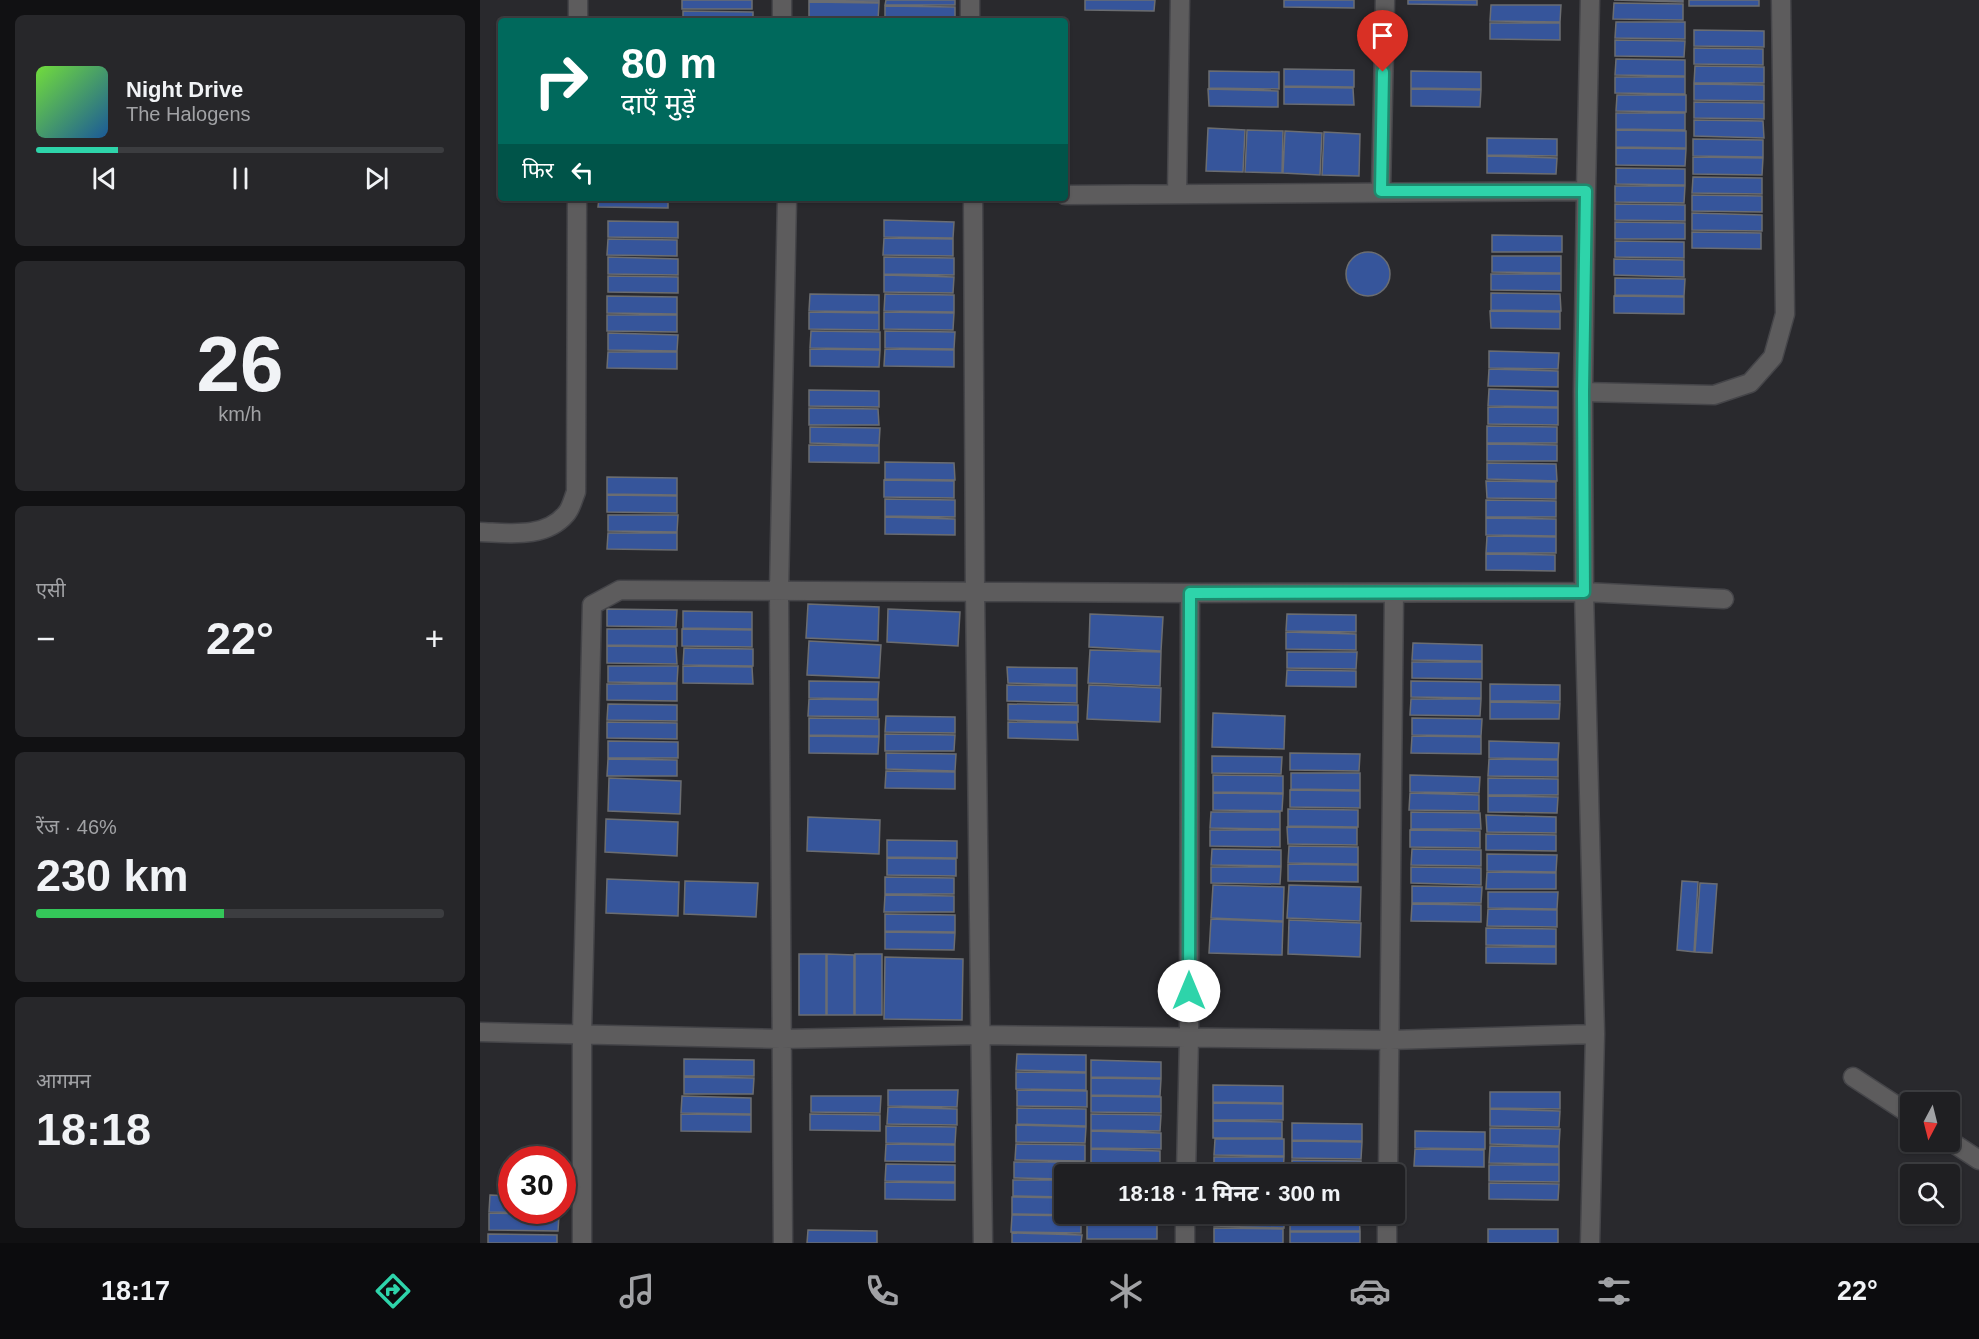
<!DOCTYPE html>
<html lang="hi">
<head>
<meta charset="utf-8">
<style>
	:root { --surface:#1f1f22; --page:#27272a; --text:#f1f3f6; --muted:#a1a2a5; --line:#3c3d40; --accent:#2ed4aa }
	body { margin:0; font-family:Arial,"Noto Sans Devanagari",sans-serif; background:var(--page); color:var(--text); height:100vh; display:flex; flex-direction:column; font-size:22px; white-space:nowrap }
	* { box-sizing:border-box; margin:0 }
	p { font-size:20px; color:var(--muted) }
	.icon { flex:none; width:33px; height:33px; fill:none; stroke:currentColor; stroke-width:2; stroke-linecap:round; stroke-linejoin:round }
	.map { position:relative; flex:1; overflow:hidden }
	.details { display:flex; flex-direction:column; gap:15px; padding:15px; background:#111113; width:480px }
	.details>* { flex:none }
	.banner { position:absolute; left:18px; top:18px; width:570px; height:183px; border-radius:6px; box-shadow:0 2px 4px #0004,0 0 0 2px var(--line); background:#00695c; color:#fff; overflow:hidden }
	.needle { width:39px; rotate:187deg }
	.tools { position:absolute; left:1420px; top:1092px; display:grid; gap:12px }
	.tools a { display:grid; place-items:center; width:60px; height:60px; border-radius:6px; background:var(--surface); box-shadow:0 2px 4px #0004,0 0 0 2px var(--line); font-size:30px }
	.speed { position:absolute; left:18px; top:1146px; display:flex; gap:12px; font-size:30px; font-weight:700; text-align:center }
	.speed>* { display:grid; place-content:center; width:78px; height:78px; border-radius:50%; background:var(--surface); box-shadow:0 2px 4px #0004,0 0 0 2px var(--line); line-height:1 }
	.speed .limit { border:9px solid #d22; background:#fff; color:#111 }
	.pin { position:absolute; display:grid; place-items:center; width:51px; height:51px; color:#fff; margin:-62px -26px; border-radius:50% 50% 50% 0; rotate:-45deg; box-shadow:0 0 6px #0007 }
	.pin .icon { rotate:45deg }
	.me { position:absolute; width:66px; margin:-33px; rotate:0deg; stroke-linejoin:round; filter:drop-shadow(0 0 4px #0008) }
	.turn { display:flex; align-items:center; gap:21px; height:126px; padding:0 24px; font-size:27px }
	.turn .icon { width:78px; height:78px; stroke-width:2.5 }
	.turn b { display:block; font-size:42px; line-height:51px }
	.then { display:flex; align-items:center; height:57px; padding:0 24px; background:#0003; gap:12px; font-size:22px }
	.big { font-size:45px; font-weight:700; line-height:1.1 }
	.details .card { flex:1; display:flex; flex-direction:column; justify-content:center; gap:9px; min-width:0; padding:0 21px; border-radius:9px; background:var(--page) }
	.details .dial { align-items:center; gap:0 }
	.dial b { font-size:78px; line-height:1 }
	.song { display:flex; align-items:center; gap:18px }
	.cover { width:72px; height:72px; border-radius:9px; background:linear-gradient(135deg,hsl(100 70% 55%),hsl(210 70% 35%)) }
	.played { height:6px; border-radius:3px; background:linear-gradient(90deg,var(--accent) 20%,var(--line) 20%) }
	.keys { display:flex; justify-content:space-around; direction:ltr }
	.heat { display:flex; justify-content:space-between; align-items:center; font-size:33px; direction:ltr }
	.charge { height:9px; border-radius:4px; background:linear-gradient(90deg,#34c759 46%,var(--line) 0) }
	.trip { position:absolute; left:574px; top:1164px; width:351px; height:60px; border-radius:6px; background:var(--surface); box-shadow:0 2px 4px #0004,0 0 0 2px var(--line); font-weight:700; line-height:60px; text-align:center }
	.menu { display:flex; height:96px; justify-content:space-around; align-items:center; background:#0c0c0e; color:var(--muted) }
	.menu .icon { width:42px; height:42px }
	.menu .on { color:var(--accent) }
	.menu b { font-size:27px; color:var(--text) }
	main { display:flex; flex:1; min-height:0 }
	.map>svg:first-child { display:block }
	.building { fill:#36559b; stroke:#6b6d71; stroke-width:1.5 }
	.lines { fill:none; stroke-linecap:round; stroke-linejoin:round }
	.minor-casing { stroke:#454549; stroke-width:21 }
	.minor { stroke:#5d5c5d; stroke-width:18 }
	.route-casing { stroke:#1e8a6e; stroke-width:15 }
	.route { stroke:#2ed4aa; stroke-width:10 }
</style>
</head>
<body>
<main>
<section class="details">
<div class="card">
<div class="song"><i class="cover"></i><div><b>Night Drive</b><p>The Halogens</p></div></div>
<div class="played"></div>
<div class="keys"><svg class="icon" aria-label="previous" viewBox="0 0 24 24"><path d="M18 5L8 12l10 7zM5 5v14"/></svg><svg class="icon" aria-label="pause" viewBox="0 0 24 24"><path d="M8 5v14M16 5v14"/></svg><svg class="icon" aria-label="next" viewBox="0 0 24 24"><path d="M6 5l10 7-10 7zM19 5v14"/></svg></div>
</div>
<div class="card dial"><b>26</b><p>km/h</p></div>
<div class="card"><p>एसी</p>
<div class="heat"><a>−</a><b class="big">22°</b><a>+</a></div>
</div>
<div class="card"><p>रेंज · 46%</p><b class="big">230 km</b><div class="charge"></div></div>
<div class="card"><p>आगमन</p><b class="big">18:18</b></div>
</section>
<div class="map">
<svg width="1499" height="1243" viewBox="0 0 1499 1243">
	<rect width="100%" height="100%" fill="#29292d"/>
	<path class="building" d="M202,0H272V9H202Z
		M329,0H399V2L329,1Z
		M406,0H475V5H405Z
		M605,0H675L674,11L605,10Z
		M804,0H874V8L804,7Z
		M928,0H997V5L928,4Z
		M1134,0H1203V2Z
		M1209,0H1279V6H1209Z
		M329,2L399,3L398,20L329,19Z
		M1134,3L1203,4V20L1133,19Z
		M1011,5H1081L1080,22L1010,21Z
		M405,6L475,7V21H405Z
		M203,11L273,12V21H203Z
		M119,18L189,19V21H119Z
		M1136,22H1205V39L1135,38Z
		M1010,23H1080V40L1010,39Z
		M1214,30L1284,31V47L1214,46Z
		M1135,40L1205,41L1204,57L1135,56Z
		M1214,48L1283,49V65L1214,64Z
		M1136,59L1205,60V76L1135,75Z
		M1215,66L1284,67V83H1214Z
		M804,69L874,70V87L804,86Z
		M729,71L799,72V89L729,88Z
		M931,71L1001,72V89L931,88Z
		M1135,77H1205V94L1135,93Z
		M1214,84L1284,85V101L1214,100Z
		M804,87L873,88L874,105L804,104Z
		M728,89L798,91V107L729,106Z
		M931,89L1001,90L1000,107L931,106Z
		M1137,95H1206V112L1136,111Z
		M1214,102L1284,103V119L1214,118Z
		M1136,113H1205V130L1136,129Z
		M1214,120L1283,121L1284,138L1214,136Z
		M728,128L765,130L763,172L726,171Z
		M767,130L803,131L802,173L765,172Z
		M1136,130L1206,131V148L1136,147Z
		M805,131L842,133L840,175L803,173Z
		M844,132L880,134L879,176L842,175Z
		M1007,138L1077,139V156L1007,155Z
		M1213,139L1283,140V157L1213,156Z
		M1136,148L1206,149L1205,166L1136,165Z
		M1007,156L1077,158L1076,174L1007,173Z
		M1213,157L1283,158L1282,175L1213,174Z
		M1136,168L1205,169V185L1136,184Z
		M1213,177L1282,178V194L1212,193Z
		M1135,186H1205L1204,203L1135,202Z
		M1212,195L1282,196V212L1212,211Z
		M119,198H188V208L118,207Z
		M1135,204L1205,205V221L1135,220Z
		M1212,213L1282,215V231L1212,230Z
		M404,220L474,222L473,238L404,237Z
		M128,221L198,222V238L128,237Z
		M1135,222L1205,223V239H1135Z
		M1212,232L1281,233V249L1212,248Z
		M1012,235L1082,236V252H1012Z
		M404,238L473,239V256L403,255Z
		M128,239L197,240V256L127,255Z
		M1135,241L1204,242V258L1135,257Z
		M866 274a22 22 0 1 1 44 0a22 22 0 1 1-44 0Z
		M1012,256H1081V273L1012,272Z
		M128,257L198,259V275L128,274Z
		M404,257L474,258V275L404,274Z
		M1134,259L1204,260V277L1134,275Z
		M1011,274H1081V291L1011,290Z
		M404,275L474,277L473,293L404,292Z
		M128,276L198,277V293L128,292Z
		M1135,278L1205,279L1204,296L1135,295Z
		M1011,293L1080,294L1081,311L1011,310Z
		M330,294L399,295V312L329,311Z
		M405,294L474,295V312L404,311Z
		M127,296L197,297V314L127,313Z
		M1134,296L1204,297V314L1134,313Z
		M1010,311L1080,312V329L1011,328Z
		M329,312L399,313V330L329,329Z
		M404,312L474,313L473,330L404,329Z
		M127,315H197V332L127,331Z
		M331,331L400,332V349L330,348Z
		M405,331L475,332L474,349L405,348Z
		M128,333L198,335L197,351L128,350Z
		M330,349L400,350L399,367L330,366Z
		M405,349L474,350V367L404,366Z
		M1009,351L1079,353L1078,369L1009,368Z
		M128,352H197V369L127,368Z
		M1009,369L1078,371V387L1008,386Z
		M1009,389L1078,391V407L1008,406Z
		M329,390L399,391V407L329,406Z
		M1008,407L1078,408V425L1008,424Z
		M329,408L398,409L399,425H329Z
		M1007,426L1077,427V443H1007Z
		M330,427L400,428L399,445L330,443Z
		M1007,444L1077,445V461H1007Z
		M329,445L399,446V463L329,462Z
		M405,462L474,463L475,480L405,479Z
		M1007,463L1076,464L1077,481L1007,479Z
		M127,477L197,478V495L127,494Z
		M404,480L474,481V498L404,497Z
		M1006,481L1076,482V499L1007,498Z
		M127,495L197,496V513L127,512Z
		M405,499L475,500V517L405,516Z
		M1006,500L1076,501V517H1006Z
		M128,515H198L197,532L128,531Z
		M405,517L475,519V535L405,534Z
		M1006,518L1076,519V536L1006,535Z
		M128,533H197V550L127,549Z
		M1007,536L1076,537V553H1006Z
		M1006,554L1075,555V571L1006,570Z
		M328,604L399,607L398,641L326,638Z
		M127,609L197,610L196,627L127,626Z
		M408,609L480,612L478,646L407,642Z
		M203,611L272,612V629L203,628Z
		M610,614L683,617L681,651L609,647Z
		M807,614L876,615V632L806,631Z
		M127,629H197V646L127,645Z
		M202,629L272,630V647L202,646Z
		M806,632L876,634V650L806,649Z
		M329,641L401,645L399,678L327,675Z
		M933,643L1002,645V661L932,660Z
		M127,646L196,647L197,664L127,663Z
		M204,648L273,649V666L203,665Z
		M610,650L681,652L680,686L608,683Z
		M807,652H877L876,669L807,668Z
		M932,662H1002V679L932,678Z
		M128,666H198L197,683L128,682Z
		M203,666L272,667L273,684L203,683Z
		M527,667L597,668V685L528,683Z
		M807,670L876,671V687L806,686Z
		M329,681L399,682L398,699L329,698Z
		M931,681L1001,682V698L931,697Z
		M127,684H197V701L127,700Z
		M1010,684L1080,685V701H1010Z
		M527,685L597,686V703L527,701Z
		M609,685L681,688L680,722L607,719Z
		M329,699L398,700V717L328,716Z
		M931,699H1001L1000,716L930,715Z
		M1010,702L1080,703L1079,719H1010Z
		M128,704L197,705V721L127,720Z
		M528,704L598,705V722L528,720Z
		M733,713L805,716L804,749L732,747Z
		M406,716L475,717V733L405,732Z
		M329,718L399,719V736L329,735Z
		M932,718L1002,719L1001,736L932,735Z
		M127,722L197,723V739L127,738Z
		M528,722L597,723L598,740L528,738Z
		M405,734L475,735L474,751H405Z
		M329,736L399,737L398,754L329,753Z
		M932,736L1001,737V754L931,753Z
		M128,741L198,742V758H128Z
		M1009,741L1079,743L1078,759L1009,758Z
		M406,753L476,754L475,771L406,769Z
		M810,753L880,754L879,771L810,770Z
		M732,756L802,757L801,774L732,773Z
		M128,759L197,760V776H127Z
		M1009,759L1078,760V777L1008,776Z
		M406,771L475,772V789L405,788Z
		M811,773H880V790L811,789Z
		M733,775L803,776V793L733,792Z
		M930,775L1000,777L999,793L930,792Z
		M129,778L201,781L200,814L128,811Z
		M1008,778L1078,779V795H1008Z
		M810,790L880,791V808L810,807Z
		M733,793L803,794L802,811L733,810Z
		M930,793L999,795V811L929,810Z
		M1008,796L1078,797L1077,813L1008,812Z
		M808,809L878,810V827L808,826Z
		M731,812H800V829L730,828Z
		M931,812L1000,813L1001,829H931Z
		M1006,815L1076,817V833L1007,832Z
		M328,817L400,820L399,854L327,851Z
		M126,819L198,822L197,856L125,852Z
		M807,827L877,828V845L808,844Z
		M730,830H800V847L730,846Z
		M930,830L1000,831V848L930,847Z
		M1006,834L1076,835V851L1006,850Z
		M407,840L477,841V858L407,857Z
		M809,846L878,847V864L808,863Z
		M732,849L801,850V866L731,865Z
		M932,849L1001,850V866L931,865Z
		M1007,854L1077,855L1076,872L1007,871Z
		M407,858L476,859V876L407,875Z
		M808,864L878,865V882L808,881Z
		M731,867H801L800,884L731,883Z
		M931,867L1001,868V885L931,883Z
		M1007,872L1076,873V889H1006Z
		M405,877L474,878V894H405Z
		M127,879L199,882L198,916L126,913Z
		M205,881L278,883L276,917L204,914Z
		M1202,881L1218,882L1214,952L1197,950Z
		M1220,883L1237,884L1232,953L1215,952Z
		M733,885L804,887L803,921L731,918Z
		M809,885L881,887L880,921L807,918Z
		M932,886L1002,887L1001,903H932Z
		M1008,892H1078L1077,909L1008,908Z
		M405,895L474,896V912H404Z
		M932,904L1001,905V922L931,921Z
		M1008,909L1077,910V927L1007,926Z
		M405,914L475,915V932L405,931Z
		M731,919L803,922L802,955L729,953Z
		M809,920L881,923L880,957L808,954Z
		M1006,928L1076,929V946L1006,945Z
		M405,932L475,933L474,950L405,949Z
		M1006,947H1076V964L1006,963Z
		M319,954H346V1015H319Z
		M347,954L374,955V1015H347Z
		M375,954H402V1015H375Z
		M405,957L483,959L482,1020L404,1019Z
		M537,1054L606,1055V1072L536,1070Z
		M204,1059L274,1060V1076H204Z
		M611,1060L681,1062V1078L611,1077Z
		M536,1072L606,1073V1090L536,1089Z
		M204,1077L274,1078L273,1094H204Z
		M611,1078L681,1079L680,1096L611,1095Z
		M733,1085L803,1086V1103L733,1102Z
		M408,1090H478L477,1107L408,1106Z
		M537,1090L607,1091V1107L537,1106Z
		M1010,1092H1080V1109L1010,1108Z
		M202,1096L271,1098V1114L201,1113Z
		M331,1096H401L400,1113L331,1112Z
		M611,1096L681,1097V1113L611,1112Z
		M733,1103L803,1104V1120H733Z
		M408,1107L477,1109V1125L407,1124Z
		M537,1108L606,1109V1126L537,1124Z
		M1010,1109L1080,1111L1079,1127L1010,1126Z
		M201,1114L271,1115V1132L201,1131Z
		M330,1114L400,1115V1131L330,1130Z
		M611,1114L681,1115L680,1131L611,1130Z
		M733,1121L802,1122V1138H733Z
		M812,1123L882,1124V1141L812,1140Z
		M536,1125L606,1127L605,1143L536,1142Z
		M406,1126L476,1127L475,1144L406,1143Z
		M1010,1128L1080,1129L1079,1146L1010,1144Z
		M611,1131L681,1133V1149L611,1148Z
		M935,1131L1005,1132V1149L935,1148Z
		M735,1139H804V1156L734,1155Z
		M812,1141L882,1142L881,1159L812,1158Z
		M406,1144L475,1145V1162L405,1161Z
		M536,1144L605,1145V1161L535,1160Z
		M1010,1146L1079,1147V1164L1009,1163Z
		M611,1149L680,1151V1167L611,1166Z
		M935,1149L1004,1150V1167L934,1166Z
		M734,1157H804L803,1174L734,1173Z
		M812,1160L881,1161V1174H812Z
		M534,1162H604L603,1174H585V1179L534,1178Z
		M406,1164L475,1165V1182L405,1181Z
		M1009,1165H1079V1182L1009,1181Z
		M609,1167L679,1168V1174H609Z
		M533,1180H585V1197L533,1196Z
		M405,1182L475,1183V1200L405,1199Z
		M1009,1183L1079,1184L1078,1200L1009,1199Z
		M10,1195L32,1196V1210H79V1213L9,1212Z
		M532,1197L585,1198V1214L601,1215L532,1214Z
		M9,1213L79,1215L78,1231L9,1230Z
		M608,1214H677V1221H607Z
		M734,1214H804V1228L734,1226Z
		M810,1214L879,1215L880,1231H810Z
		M532,1215L601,1216V1233L531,1232Z
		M607,1222L677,1223V1239H607Z
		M734,1228L803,1229V1243H734Z
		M1008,1229H1078V1243H1008Z
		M328,1230L397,1231V1243H327Z
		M810,1232H880V1243H810Z
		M532,1233L602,1235L601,1243H532Z
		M8,1234L77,1235V1243H8Z"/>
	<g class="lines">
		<defs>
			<path id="minor" d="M302,0V21
				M98,21V0
				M490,21V0
				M901,191L905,0
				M1106,191L1103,392L1104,592L1115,1034L1110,1243
				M697,194L700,0
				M585,195L1106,191L1110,0
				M493,198L495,592L503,1243
				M1103,392L1234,395L1270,383L1293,357L1305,314L1301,0
				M0,532C29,533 65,539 86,514C91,509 93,499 96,492L97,198
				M0,1032L301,1039L499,1035L910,1040L1115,1034
				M1373,1077L1431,1115
				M1470,1141L1499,1160
				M706,1174L709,1038L710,593
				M908,1174L914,593
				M102,1243V1034L112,605L140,590L710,593L1104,592L1244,599
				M303,1243L299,591L307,198
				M705,1243V1214
				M907,1243V1214"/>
		</defs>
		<use href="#minor" class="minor-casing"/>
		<use href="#minor" class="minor"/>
	</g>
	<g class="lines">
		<defs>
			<path id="route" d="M709,991L710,593L1104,592L1103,392L1106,191H901L903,72"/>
		</defs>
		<use href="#route" class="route-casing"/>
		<use href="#route" class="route"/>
	</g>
</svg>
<div class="tools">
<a><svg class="needle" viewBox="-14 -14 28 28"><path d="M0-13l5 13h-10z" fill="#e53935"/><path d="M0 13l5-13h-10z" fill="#a1a2a5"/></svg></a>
<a><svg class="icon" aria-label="search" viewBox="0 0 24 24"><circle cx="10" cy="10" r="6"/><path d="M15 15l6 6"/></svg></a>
</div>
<div class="speed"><div class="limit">30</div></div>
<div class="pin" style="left:903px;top:72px;background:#d93025"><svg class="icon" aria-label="arrive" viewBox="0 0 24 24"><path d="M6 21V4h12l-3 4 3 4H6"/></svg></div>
<svg class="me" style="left:709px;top:991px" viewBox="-20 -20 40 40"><circle r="19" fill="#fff"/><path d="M0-13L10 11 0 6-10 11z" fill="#2ed4aa"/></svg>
<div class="trip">18:18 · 1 मिनट · 300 m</div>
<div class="banner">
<div class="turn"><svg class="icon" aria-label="right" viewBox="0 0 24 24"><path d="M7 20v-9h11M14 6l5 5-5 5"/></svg><div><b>80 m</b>दाएँ मुड़ें</div></div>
<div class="then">फिर<svg class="icon" aria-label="left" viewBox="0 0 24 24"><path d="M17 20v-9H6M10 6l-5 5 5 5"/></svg></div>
</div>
</div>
</main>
<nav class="menu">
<b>18:17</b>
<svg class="icon on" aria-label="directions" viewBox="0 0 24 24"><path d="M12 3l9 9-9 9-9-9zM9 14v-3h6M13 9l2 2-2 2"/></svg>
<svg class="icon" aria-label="music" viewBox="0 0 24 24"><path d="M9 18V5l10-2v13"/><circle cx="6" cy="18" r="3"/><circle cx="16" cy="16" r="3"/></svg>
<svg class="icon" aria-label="phone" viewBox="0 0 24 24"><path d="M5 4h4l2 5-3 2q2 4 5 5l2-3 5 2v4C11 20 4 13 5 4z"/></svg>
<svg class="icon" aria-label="climate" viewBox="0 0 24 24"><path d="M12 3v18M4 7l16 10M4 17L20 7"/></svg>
<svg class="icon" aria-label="car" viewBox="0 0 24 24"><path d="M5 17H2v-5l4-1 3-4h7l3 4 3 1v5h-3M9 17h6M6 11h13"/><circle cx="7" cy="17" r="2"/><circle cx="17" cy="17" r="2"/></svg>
<svg class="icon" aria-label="filters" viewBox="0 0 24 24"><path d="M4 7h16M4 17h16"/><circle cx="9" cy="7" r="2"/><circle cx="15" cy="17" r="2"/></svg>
<b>22°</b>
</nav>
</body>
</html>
